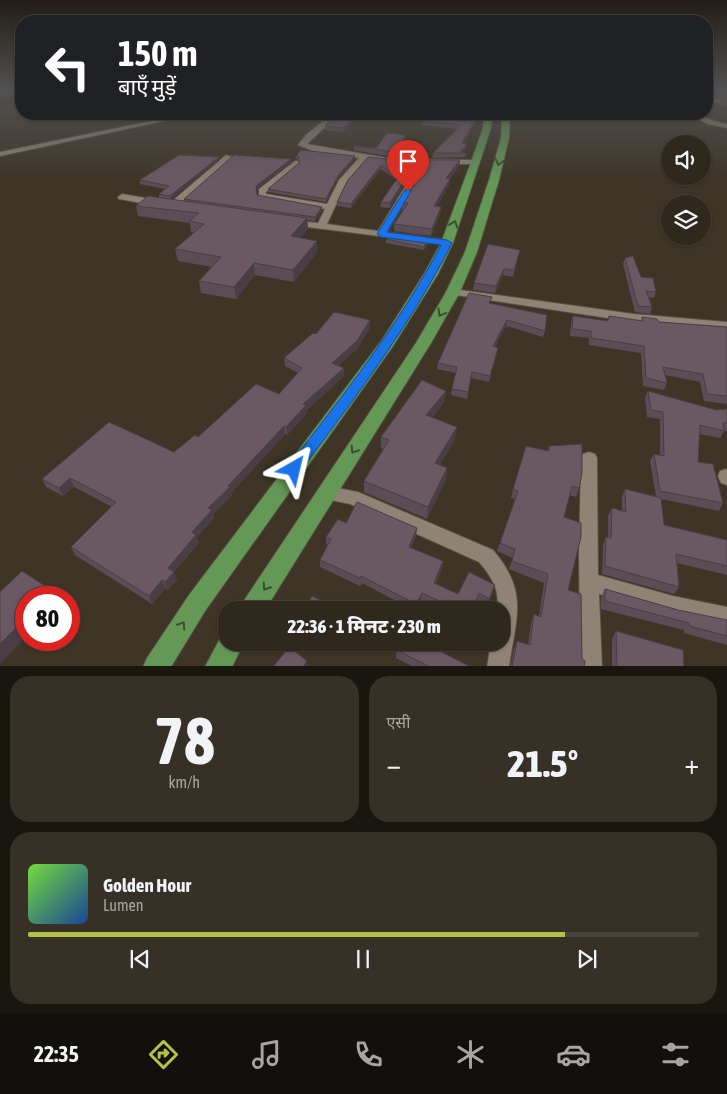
<!DOCTYPE html>
<html lang="hi">
<head>
<meta charset="utf-8">
<style>
	:root { --surface:#2e281d; --page:#363026; --text:#f1f3f6; --muted:#a7a6a4; --line:#49443b; --accent:#b6c148 }
	body { margin:0; font-family:"Asap Condensed","Noto Sans Devanagari",sans-serif; background:var(--page); color:var(--text); height:100vh; display:flex; flex-direction:column; font-size:19px; white-space:nowrap }
	* { box-sizing:border-box; margin:0 }
	p { font-size:16px; color:var(--muted) }
	.icon { flex:none; width:28px; height:28px; fill:none; stroke:currentColor; stroke-width:2; stroke-linecap:round; stroke-linejoin:round }
	.map { position:relative; height:666px; overflow:hidden }
	.sheet { display:flex; flex-direction:column; gap:10px; padding:10px; background:#191610; flex:1 }
	.sheet>* { flex:none }
	.hud { position:absolute; left:15px; top:15px; width:698px; height:105px; border-radius:20px; box-shadow:0 1px 4px #0004,0 0 0 1px var(--line); background:#202124; color:#fff; overflow:hidden }
	.fabs { position:absolute; left:661px; top:135px; display:grid; gap:10px }
	.fabs a { display:grid; place-items:center; width:50px; height:50px; border-radius:50%; background:var(--surface); box-shadow:0 1px 4px #0004,0 0 0 1px var(--line); font-size:25px }
	.speed { position:absolute; left:15px; top:586px; display:flex; gap:10px; font-size:25px; font-weight:700; text-align:center }
	.speed>* { display:grid; place-content:center; width:65px; height:65px; border-radius:50%; background:var(--surface); box-shadow:0 1px 4px #0004,0 0 0 1px var(--line); line-height:1 }
	.speed .limit { border:8px solid #d22; background:#fff; color:#111 }
	.pin { position:absolute; display:grid; place-items:center; width:42px; height:42px; color:#fff; margin:-51px -21px; border-radius:50% 50% 50% 0; rotate:-45deg; box-shadow:0 0 5px #0007 }
	.pin .icon { rotate:45deg }
	.me { position:absolute; width:55px; margin:-28px; rotate:37deg; stroke-linejoin:round; filter:drop-shadow(0 0 4px #0008) }
	.turn { display:flex; align-items:center; gap:18px; height:105px; padding:0 20px; font-size:22px }
	.turn .icon { width:65px; height:65px; stroke-width:2.5 }
	.turn b { display:block; font-size:35px; line-height:42px }
	.big { font-size:38px; font-weight:800; line-height:1.1 }
	.sheet .widget { flex:1; display:flex; flex-direction:column; justify-content:center; gap:8px; min-width:0; padding:0 18px; border-radius:20px; background:var(--page) }
	.sheet .dial { align-items:center; gap:0 }
	.dial b { font-size:65px; line-height:1 }
	.song { display:flex; align-items:center; gap:15px }
	.cover { width:60px; height:60px; border-radius:8px; background:linear-gradient(135deg,hsl(100 70% 55%),hsl(220 70% 35%)) }
	.played { height:5px; border-radius:2px; background:linear-gradient(90deg,var(--accent) 80%,var(--line) 80%) }
	.keys { display:flex; justify-content:space-around; direction:ltr }
	.heat { display:flex; justify-content:space-between; align-items:center; font-size:28px; direction:ltr }
	.sheet .tiles { flex:1; display:grid; gap:10px; grid-template-columns:1fr 1fr }
	.widget:last-child { grid-column:span 2 }
	.trip { position:absolute; left:218px; top:601px; width:292px; height:50px; border-radius:20px; background:var(--surface); box-shadow:0 1px 4px #0004,0 0 0 1px var(--line); font-weight:800; line-height:50px; text-align:center }
	.dock { display:flex; height:80px; justify-content:space-around; align-items:center; background:#12100c; color:var(--muted) }
	.dock .icon { width:35px; height:35px }
	.dock .selected { color:var(--accent) }
	.dock b { font-size:22px; color:var(--text) }
	.map>svg:first-child { display:block }
	.lines { fill:none; stroke-linecap:round; stroke-linejoin:round }
	.street-casing { stroke:#585045; stroke-width:2 }
	.highway-casing { stroke:#585045; stroke-width:2 }
	.street { fill:#8e8374; fill-rule:evenodd }
	.highway { fill:#639857; fill-rule:evenodd }
	.wall { fill:#5b4d55 }
	.shaded-wall { fill:#4a3e45 }
	.building { fill:#6a5963; stroke:#4a3e45 }
	.oneway { stroke:#3b4e31 }
	.route { fill:#1a73e8; stroke:#114b97 }
</style>
</head>
<body>
<div class="map">
<svg width="727" height="667" viewBox="0 0 727 667">
	<rect width="100%" height="100%" fill="#3e3527"/>
	<g class="lines">
		<defs>
			<path id="street" d="M706,98L727,99V103L706,102Z
				M186,114H197L0,156V152Z
				M332,114H339L307,144L393,159L479,160L480,162L476,164H427L387,232L447,240L452,243L451,245L291,225L288,224V220L318,223L325,209L259,198V189L295,161H298V165L266,192V194L327,204L339,180L359,158L313,151L298,145L307,134ZM367,159L393,163L419,164L378,231L327,224L346,183Z
				M687,114C700,114 713,122 727,124V128L708,124Z
				M226,155L233,157L176,207H170V203Z
				M122,194L157,200L161,203L157,206L119,199L118,197Z
				M453,289L634,314L727,322V330L634,322L449,294L447,292L449,290Z
				M589,452L595,454L597,458L598,575L673,596L727,607V627L673,616L599,594L602,667H580L579,553L581,458L583,454Z
				M726,469L727,470V485L721,483L718,476L720,471Z
				M327,486L358,492L493,550C529,592 516,617 509,667H487L491,642H501V610H497C500,590 492,577 479,562L350,504L321,498L319,493L321,488Z"/>
			<path id="highway" d="M484,114H492L491,128L453,243L438,274L393,346L205,611L171,667H143L147,658L189,595L382,340L424,274L441,243L471,162L483,128Z
				M502,114H510L509,138L499,180L477,252L460,292L431,343L265,610H239L243,602L416,343L446,292L465,252L489,180L501,138Z
				M226,632V642H244L232,667H205L223,633Z"/>
		</defs>
		<use href="#street" class="street-casing"/>
		<use href="#highway" class="highway-casing"/>
		<use href="#street" class="street"/>
		<use href="#highway" class="highway"/>
	</g>
	<path class="wall" d="M706,89H727V98L708,96L706,95Z
		M722,98H727V107H722L719,104Z
		M336,114H362L343,132L325,130V126Z
		M427,114H469L468,118L480,115L464,143L466,148L463,152L466,153L465,157L432,158L433,153L457,129L422,125L423,121Z
		M406,135V140L394,157L354,150V146L376,148Z
		M296,156L355,159L338,179L326,202L268,192V189L299,163V160L296,159Z
		M219,157V161L171,199L184,201V199L291,162L257,190V195L322,210L315,221L307,220L308,229L300,238L317,252L294,282L255,275L236,299L201,293L199,281L212,267L178,261L175,249L194,232H191L190,223L138,216L136,206L159,198V194L165,189L140,184V180Z
		M368,157L416,162V166L390,208L380,207L381,202L396,180L381,169L351,208L337,206V202Z
		M460,160L459,166L450,179L449,185L437,206L441,207L440,214L431,236L394,231V224L403,210L402,209L403,203Z
		M386,239L427,240V244L424,250L386,243Z
		M520,250L513,277L503,275L495,293L473,290L474,283Z
		M625,258L641,277L656,292L654,298L649,297L652,307L650,314L635,312L623,264Z
		M491,303L545,331L543,337L506,326L495,347L497,353L489,382L471,378L467,399L451,395L452,389L456,373L437,369L438,363Z
		M573,316L607,321L609,316L641,321L642,317L659,322L727,327V404L704,401L700,382L665,375L667,383L664,390L643,386L641,353L589,345V338L570,336L571,323Z
		M370,328L357,349L339,365L344,368V376L307,410V413L287,435L285,434L231,493L232,495L213,514L214,518L197,537L199,543L174,572L177,580L168,590L166,588L152,604L75,555L71,547L112,507L74,487L63,496L46,487L42,479L174,452L198,437L279,394L298,373L285,366L284,358Z
		M446,391L444,402L432,418L455,439L440,465L447,468L446,479L427,519L364,492V481L383,449L381,448V437Z
		M648,391L716,410L727,409V431H724L720,438L699,434L698,462L723,503L719,511L661,499L664,525L727,540V575L677,563L679,587L674,594L602,574L603,545L606,537H608V516L612,508L622,511V497L625,489L656,496L650,461L654,454L660,455V419L647,417L645,398Z
		M549,446L579,488L576,497L569,495L564,517L568,590L584,667H510L514,649L517,641L528,645L531,623L534,614L539,616L544,583L509,569L513,558L497,551L500,543L515,499L511,498L513,489L548,451Z
		M346,523L416,536L411,548L442,568L436,584L458,594L493,592L487,606L477,600L474,610H443L421,600L416,610H413L362,583L360,586L320,567V560L328,545L326,544V537Z
		M605,589L678,610L727,620V645L684,633V630L601,609V597Z
		M616,631L684,667H612V639Z
		M314,642H327L324,648Z
		M397,645L471,667H414L396,658Z"/>
	<path class="shaded-wall" d="M357,114H362L343,132V128Z
		M479,114H480V115L462,148V143Z
		M406,135V140L394,157L395,152Z
		M467,144L466,148L463,153H460Z
		M355,156V159L338,179L326,202V199L338,176Z
		M219,157V161L170,200V196Z
		M291,159V162L257,190L256,186Z
		M460,160L459,166L450,179L449,185L433,213L434,206L446,178Z
		M416,162V166L390,208V203Z
		M381,165V169L351,208V204Z
		M322,207V210L315,221V217Z
		M441,207L440,214L431,236L432,229Z
		M307,218L308,229L292,247L291,236Z
		M317,241V252L294,282L293,270Z
		M254,263L255,275L236,299L234,287Z
		M504,269L503,275L495,293L496,286Z
		M370,320V328L357,349L333,371L332,363Z
		M507,320L506,326L492,352L493,346Z
		M498,348L497,353L489,382L490,376Z
		M344,368V376L307,410V413L287,435L286,427L303,404Z
		M446,391L444,402L425,427L426,415Z
		M284,426L285,434L231,493L232,495L213,514L214,518L197,537L199,543L174,572L177,580L168,590L165,582L168,568L208,508Z
		M457,427L455,439L434,475L435,463Z
		M447,468L446,479L427,519L428,507Z
		M70,478L74,487L63,496L59,488Z
		M417,528L416,536L408,554L409,547Z
		M443,561L442,568L433,591L434,583Z
		M162,580L166,588L152,604L149,596Z
		M495,585L493,592L487,606L489,599Z
		M422,593L421,600L416,610V604Z
		M26,618V637L0,664V644Z
		M324,642H327L324,648Z
		M307,661V667H303Z"/>
	<path class="building" d="M708,89H727V91L710,90Z
		M722,98H727V100H725Z
		M336,114H357L343,128L325,126Z
		M427,114H468L464,121L471,114H479L462,143L467,144L460,152L466,153H433L461,125L423,121Z
		M387,133L406,135L395,152L354,146L376,148Z
		M301,150L355,156L338,176L326,199L268,189L299,163V157L296,156Z
		M179,155L219,157L170,196L159,194L169,186L140,180Z
		M234,155L291,159L256,186L257,195L322,207L315,217L184,199Z
		M368,157L416,162L390,203L381,202L398,177L381,165L351,204L337,202L348,180Z
		M429,160H460L446,178L450,179L434,206L441,207L432,229L394,224L408,203H403Z
		M148,196L307,218L291,236L317,241L293,270L254,263L234,287L199,281L221,257L175,249L204,224L189,221L199,213L136,206Z
		M388,236L427,240L424,247L386,239Z
		M488,244L520,250L514,270L504,269L496,286L474,283Z
		M633,256L641,277L653,278L656,292L646,291L652,307L638,306L625,258Z
		M469,293L492,297L489,303L547,315L545,331L507,320L493,346L498,348L490,376L472,372L468,392L452,389L457,367L438,363Z
		M334,312L370,320L357,341L332,363L344,368L303,404L306,405L286,427L284,426L228,486L230,487L208,508L212,510L192,532L196,535L168,568L174,572L165,582L162,580L149,596L71,547L116,502L70,478L59,488L42,479L109,422L174,452L195,435L198,437L256,384L279,394L302,368L284,358L313,333L316,334Z
		M573,316L608,321L609,316L643,321L642,317L657,319L659,322L727,327V396L707,394L703,374L663,367L667,383L646,378L644,346L591,338V331L572,329Z
		M422,380L446,391L426,415L457,427L435,463L447,468L428,507L364,481L389,440L381,437Z
		M648,391L716,410L727,409V423H723L724,431L700,425L698,462L713,464L723,503L660,491L654,454L664,456L663,412L651,410Z
		M582,444V473L579,488L572,486L564,517L581,523V537L568,590L581,594L582,659L585,661L584,667H512L517,641L530,645L534,614L541,617L548,574L512,561L515,549L500,543L518,491L513,489L526,446L549,451V446Z
		M625,489L661,498L664,525L727,540V566L676,554L679,587L605,566L606,537L611,538L612,508L626,512Z
		M357,502L417,528L409,547L443,561L434,583L458,594L469,572L495,585L489,599L479,593L473,610H460L422,593L416,604L361,576L360,578L320,560L331,539L326,537L338,519L346,523Z
		M22,571L59,595L57,598H26V618L0,644V592Z
		M605,589L678,610L727,620V636L690,626L689,623L605,601Z
		M312,596L332,606L329,610H304Z
		M616,631L683,650L684,667H617Z
		M398,642H422L471,667H430L397,650V645Z
		M289,647L307,661L303,667H273Z"/>
	<defs><path id="oneway-chevron" d="M-2-3.5L2.5 0L-2 3.5" fill="none" stroke-width="1.6" stroke-linecap="round" stroke-linejoin="round" transform="scale(1.25)"/></defs>
	<g class="oneway">
		<use href="#oneway-chevron" transform="translate(499 162) rotate(105)"/>
		<use href="#oneway-chevron" transform="translate(454 224) rotate(-71)"/>
		<use href="#oneway-chevron" transform="translate(441 313) rotate(121)"/>
		<use href="#oneway-chevron" transform="translate(354 450) rotate(123)"/>
		<use href="#oneway-chevron" transform="translate(266 587) rotate(123)"/>
		<use href="#oneway-chevron" transform="translate(182 625) rotate(-57)"/>
	</g>
	<linearGradient id="sky" x2="0" y2="1"><stop stop-color="#221d15"/><stop offset="0.49" stop-color="#525152"/><stop offset="1" stop-color="#525152" stop-opacity="0"/></linearGradient>
	<rect width="727" height="182" fill="url(#sky)"/>
	<path class="route" d="M408,188L411,191L387,232L447,240L452,243C410,326 354,399 299,473L294,475L289,473L287,469L289,465C344,394 399,325 441,245L381,237L377,234L404,191Z"/>
</svg>
<div class="fabs">
<a><svg class="icon" aria-label="sound" viewBox="0 0 24 24"><path d="M4 9h4l5-4v14l-5-4H4zM17 9q2 3 0 6"/></svg></a>
<a><svg class="icon" aria-label="layers" viewBox="0 0 24 24"><path d="M12 4l9 5-9 5-9-5zM3 14l9 5 9-5"/></svg></a>
</div>
<div class="speed"><div class="limit">80</div></div>
<div class="pin" style="left:408px;top:191px;background:#d93025"><svg class="icon" aria-label="arrive" viewBox="0 0 24 24"><path d="M6 21V4h12l-3 4 3 4H6"/></svg></div>
<svg class="me" style="left:294px;top:469px" viewBox="-20 -20 40 40"><path d="M0-17L14 15 0 8-14 15z" fill="#1a73e8" stroke="#fff" stroke-width="4"/></svg>
<div class="trip">22:36 · 1 मिनट · 230 m</div>
<div class="hud">
<div class="turn"><svg class="icon" aria-label="left" viewBox="0 0 24 24"><path d="M17 20v-9H6M10 6l-5 5 5 5"/></svg><div><b>150 m</b>बाएँ मुड़ें</div></div>
</div>
</div>
<section class="sheet">
<div class="tiles">
<div class="widget dial"><b>78</b><p>km/h</p></div>
<div class="widget"><p>एसी</p>
<div class="heat"><a>−</a><b class="big">21.5°</b><a>+</a></div>
</div>
<div class="widget">
<div class="song"><i class="cover"></i><div><b>Golden Hour</b><p>Lumen</p></div></div>
<div class="played"></div>
<div class="keys"><svg class="icon" aria-label="previous" viewBox="0 0 24 24"><path d="M18 5L8 12l10 7zM5 5v14"/></svg><svg class="icon" aria-label="pause" viewBox="0 0 24 24"><path d="M8 5v14M16 5v14"/></svg><svg class="icon" aria-label="next" viewBox="0 0 24 24"><path d="M6 5l10 7-10 7zM19 5v14"/></svg></div>
</div>
</div>
</section>
<nav class="dock">
<b>22:35</b>
<svg class="icon selected" aria-label="directions" viewBox="0 0 24 24"><path d="M12 3l9 9-9 9-9-9zM9 14v-3h6M13 9l2 2-2 2"/></svg>
<svg class="icon" aria-label="music" viewBox="0 0 24 24"><path d="M9 18V5l10-2v13"/><circle cx="6" cy="18" r="3"/><circle cx="16" cy="16" r="3"/></svg>
<svg class="icon" aria-label="phone" viewBox="0 0 24 24"><path d="M5 4h4l2 5-3 2q2 4 5 5l2-3 5 2v4C11 20 4 13 5 4z"/></svg>
<svg class="icon" aria-label="climate" viewBox="0 0 24 24"><path d="M12 3v18M4 7l16 10M4 17L20 7"/></svg>
<svg class="icon" aria-label="car" viewBox="0 0 24 24"><path d="M5 17H2v-5l4-1 3-4h7l3 4 3 1v5h-3M9 17h6M6 11h13"/><circle cx="7" cy="17" r="2"/><circle cx="17" cy="17" r="2"/></svg>
<svg class="icon" aria-label="filters" viewBox="0 0 24 24"><path d="M4 7h16M4 17h16"/><circle cx="9" cy="7" r="2"/><circle cx="15" cy="17" r="2"/></svg>
</nav>
</body>
</html>
